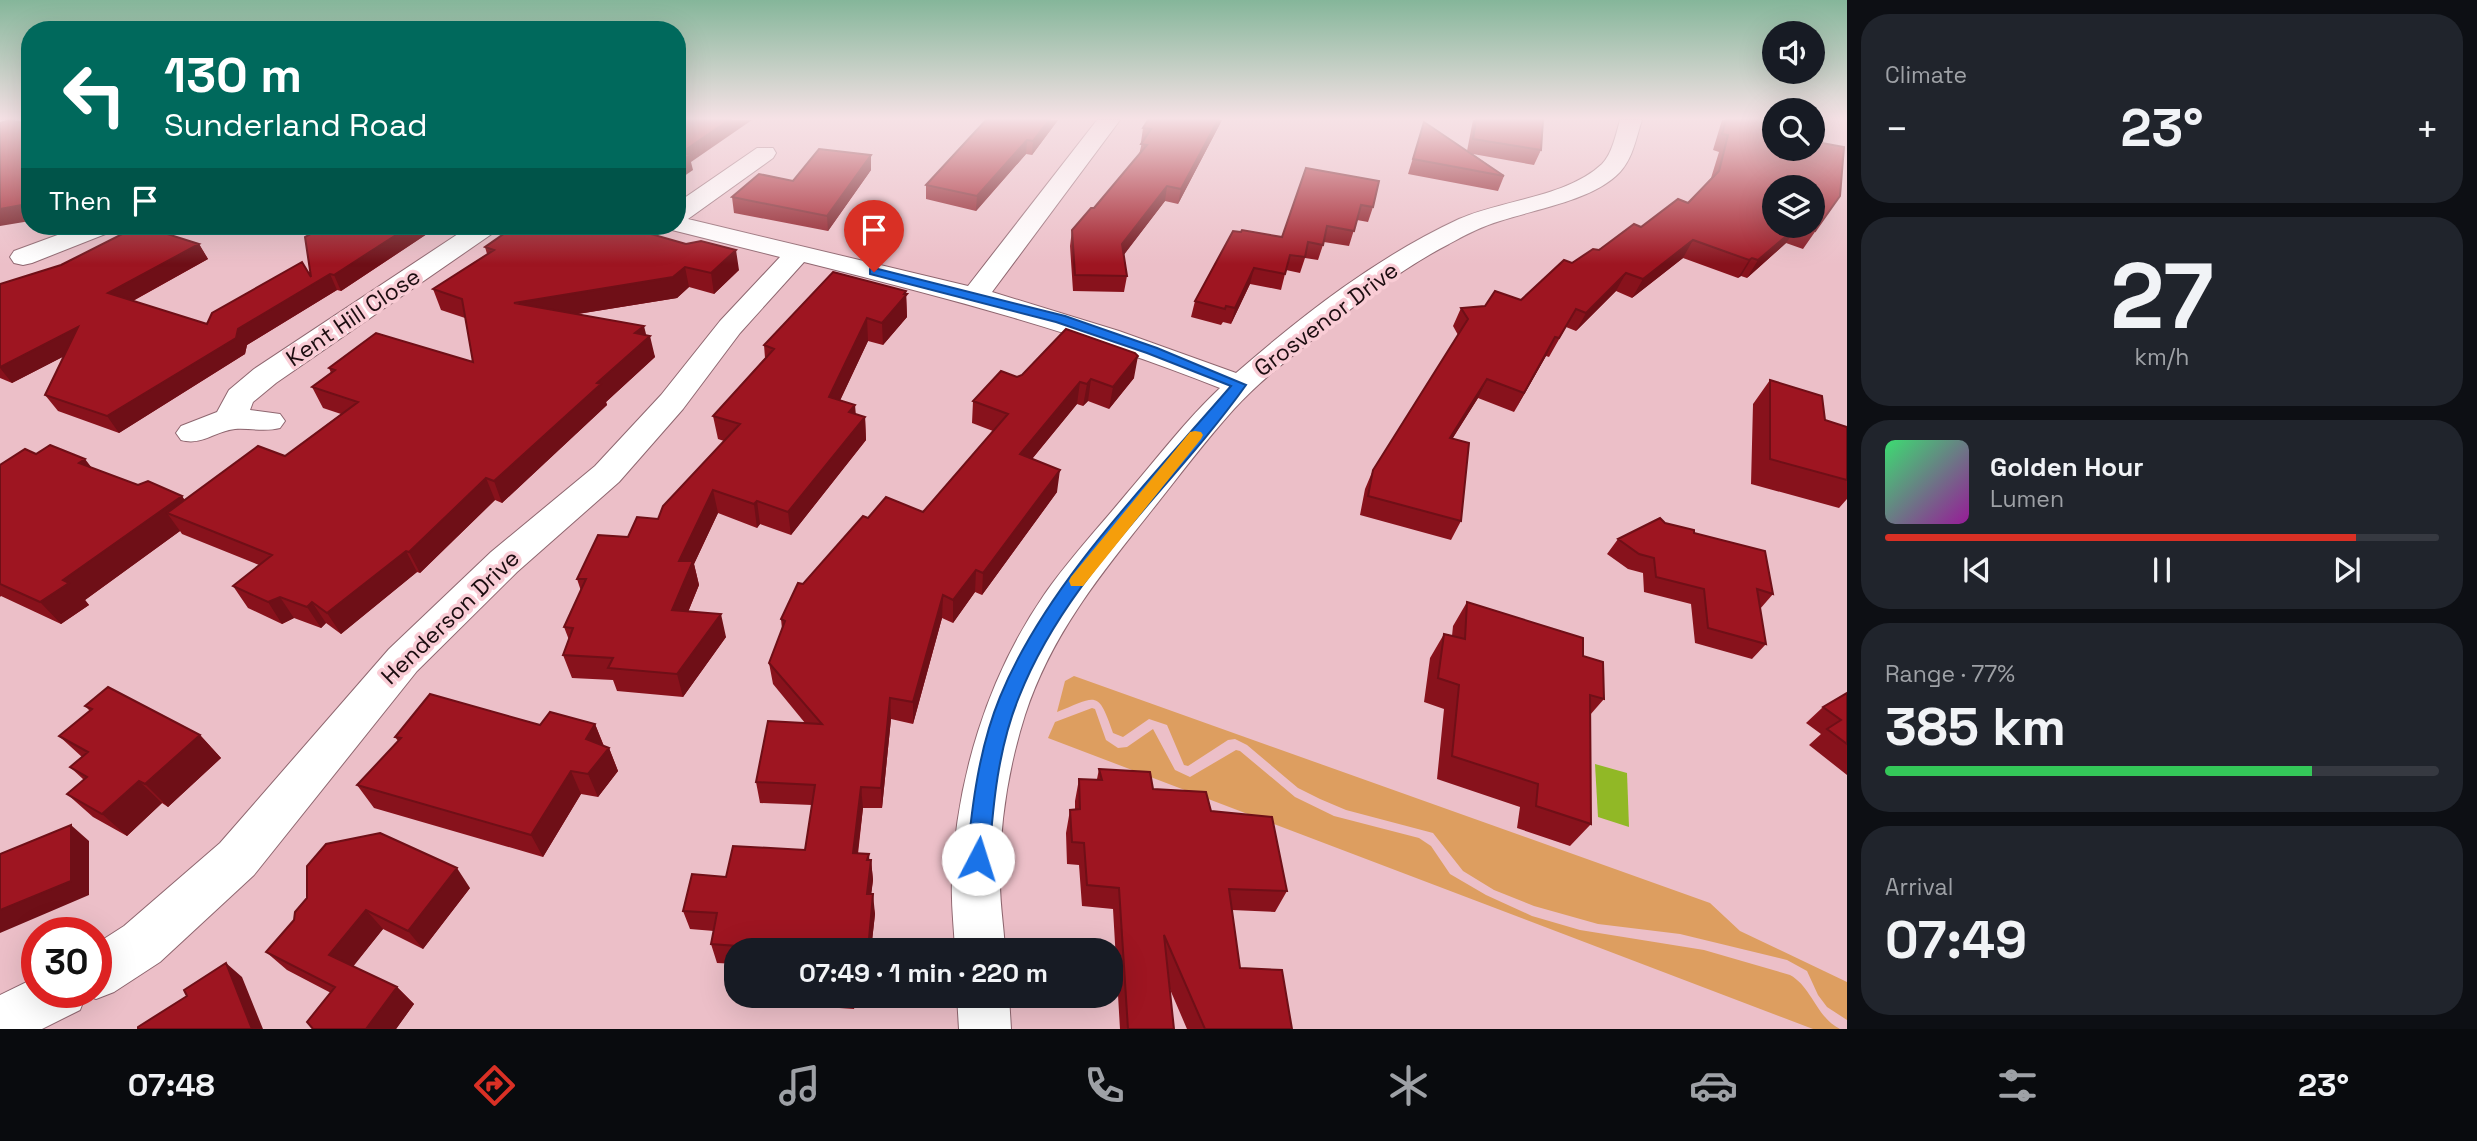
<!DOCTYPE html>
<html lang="en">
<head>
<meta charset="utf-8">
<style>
	:root { --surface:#171b24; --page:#20242c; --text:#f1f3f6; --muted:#9ea1a6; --line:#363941; --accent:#d93025 }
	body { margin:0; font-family:"Space Grotesk",sans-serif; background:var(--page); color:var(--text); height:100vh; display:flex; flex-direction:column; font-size:26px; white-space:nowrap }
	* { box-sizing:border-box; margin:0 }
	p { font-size:23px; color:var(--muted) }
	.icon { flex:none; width:38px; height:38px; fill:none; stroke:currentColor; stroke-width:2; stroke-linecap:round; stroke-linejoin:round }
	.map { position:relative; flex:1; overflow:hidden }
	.panel { display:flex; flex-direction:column; gap:14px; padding:14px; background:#0d0f14; width:630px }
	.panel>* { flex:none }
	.banner { position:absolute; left:21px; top:21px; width:665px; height:214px; border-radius:28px; box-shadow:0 7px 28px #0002; background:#00695c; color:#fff; overflow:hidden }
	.fabs { position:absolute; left:1762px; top:21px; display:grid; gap:14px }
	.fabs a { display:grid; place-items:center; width:63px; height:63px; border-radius:50%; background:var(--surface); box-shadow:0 7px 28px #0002; font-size:35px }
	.speed { position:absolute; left:21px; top:917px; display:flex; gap:14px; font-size:35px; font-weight:700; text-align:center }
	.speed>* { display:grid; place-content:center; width:91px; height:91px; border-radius:50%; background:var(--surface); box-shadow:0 7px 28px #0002; line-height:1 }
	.speed .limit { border:10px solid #d22; background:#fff; color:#111 }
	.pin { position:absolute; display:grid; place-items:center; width:60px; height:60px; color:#fff; margin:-72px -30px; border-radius:50% 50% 50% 0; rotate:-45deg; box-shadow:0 0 7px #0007 }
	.pin .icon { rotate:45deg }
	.me { position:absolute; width:77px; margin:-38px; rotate:5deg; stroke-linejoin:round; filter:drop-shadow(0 0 5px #0008) }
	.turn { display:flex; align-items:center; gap:24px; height:147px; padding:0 28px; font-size:32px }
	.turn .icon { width:91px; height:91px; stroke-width:2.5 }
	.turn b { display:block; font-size:49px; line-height:60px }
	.then { display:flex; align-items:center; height:66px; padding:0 28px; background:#0003; gap:14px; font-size:26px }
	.big { font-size:52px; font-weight:600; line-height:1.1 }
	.panel .card { flex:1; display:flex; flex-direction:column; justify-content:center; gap:10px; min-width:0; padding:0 24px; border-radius:28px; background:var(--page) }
	.panel .dial { align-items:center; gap:0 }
	.dial b { font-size:91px; line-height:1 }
	.song { display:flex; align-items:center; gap:21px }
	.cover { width:84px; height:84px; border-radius:10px; background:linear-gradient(135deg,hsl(140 70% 55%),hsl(300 70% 35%)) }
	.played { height:7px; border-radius:4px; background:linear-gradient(90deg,var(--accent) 85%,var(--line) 85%) }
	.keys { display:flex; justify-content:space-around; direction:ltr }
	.heat { display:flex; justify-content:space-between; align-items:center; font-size:38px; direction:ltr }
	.charge { height:10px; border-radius:5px; background:linear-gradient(90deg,#34c759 77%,var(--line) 0) }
	.trip { position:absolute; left:724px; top:938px; width:399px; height:70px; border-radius:28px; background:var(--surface); box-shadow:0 7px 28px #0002; font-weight:600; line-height:70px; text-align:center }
	.menu { display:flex; height:112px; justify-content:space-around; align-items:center; background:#090b0e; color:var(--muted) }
	.menu .icon { width:49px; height:49px }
	.menu .selected { color:var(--accent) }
	.menu b { font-size:32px; color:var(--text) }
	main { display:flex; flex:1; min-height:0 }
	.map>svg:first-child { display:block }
	.green { fill:#dd9e60 }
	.water { fill:#91b826 }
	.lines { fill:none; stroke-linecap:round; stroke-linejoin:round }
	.street-casing { stroke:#8e666f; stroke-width:2 }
	.secondary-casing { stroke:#8e666f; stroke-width:2 }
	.street { fill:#fff; fill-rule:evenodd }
	.secondary { fill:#fff; fill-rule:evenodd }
	.wall { fill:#88121c }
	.shaded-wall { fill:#6f0f17 }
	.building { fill:#9e1521; stroke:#6f0f17; stroke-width:2 }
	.route { fill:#1a73e8; stroke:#114b97; stroke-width:2 }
	.slow { fill:#f59e0b }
	.labels { text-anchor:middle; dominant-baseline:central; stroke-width:7; stroke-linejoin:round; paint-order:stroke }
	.street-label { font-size:23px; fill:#1c0d10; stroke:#f9ccd5 }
</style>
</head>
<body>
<main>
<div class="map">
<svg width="1847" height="1029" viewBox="0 0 1847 1029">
	<rect width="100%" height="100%" fill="#ecbfc8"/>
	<path class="green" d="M1074,676L1710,903L1740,931L1847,982V1020L1827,1007L1818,995L1807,971L1787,960L1680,934L1598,924L1534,906L1494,890L1463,871L1433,833L1346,810L1320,799L1298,788L1247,745L1235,739L1228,740L1188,766L1184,765L1167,725L1149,719L1123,737L1113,733C1098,689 1097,696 1057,712L1065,681Z
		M1092,708L1095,709L1106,740L1118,748L1127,747L1153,729L1175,770L1190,777L1236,750L1240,751L1295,797L1334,816L1419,838L1431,846L1450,874L1486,895L1532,916L1580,930L1704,950L1790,975C1812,987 1816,1017 1840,1029H1813L1048,738L1055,722Z"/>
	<path class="water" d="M1595,764L1627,773L1629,827L1598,817Z"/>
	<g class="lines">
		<defs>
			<path id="street" d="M1097,120H1120L992,292L1119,331L1236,373C1304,314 1377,257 1459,219C1502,200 1567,197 1602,164C1612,154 1616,134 1620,120H1642C1636,138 1633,158 1620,172C1594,200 1536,209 1500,221C1483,226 1465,235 1449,244C1397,271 1351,308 1306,345C1281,365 1256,385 1234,409C1205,441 1179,476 1152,510C1100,575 1051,635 1025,715C1008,769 999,826 1000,883C1000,905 1004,928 1005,950H955C954,927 951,904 952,881C956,780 987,678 1044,595C1069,559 1100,526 1128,492C1158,457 1186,420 1220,388C1084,334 945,297 804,262L740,333L683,409L619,482L517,572L417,671L254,875L160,962L114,992L96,999L86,995L80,1010L42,1029H0V995L37,977V992H96V944L124,926L220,843L389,649L491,552L595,466L661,395L720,321L780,257L668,229L666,226H677V203L757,148H773L776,153L773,158L688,219L968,286Z
				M82,226H117L113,231L32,263L23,265L14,263L10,257L14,251Z
				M470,226H500L496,231L276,383L253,402L250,410L280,414L285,421L280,428C265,432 251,428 235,429C215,431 202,446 181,440L176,433L181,426L217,412L229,390L254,369Z
				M957,996H1009L1011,1029H959Z"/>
			<path id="secondary" d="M0,120H18L14,125L0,129Z"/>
		</defs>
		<use href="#street" class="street-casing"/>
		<use href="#secondary" class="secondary-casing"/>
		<use href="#street" class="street"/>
		<use href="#secondary" class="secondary"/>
	</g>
	<path class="wall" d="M1058,120L1032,155L1026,154L976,211L926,199V185Z
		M1222,120L1178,204L1165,201L1124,254L1127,276L1124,292L1073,291L1070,246L1072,230L1094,208L1139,155L1142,142H1141L1143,128Z
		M1473,120H1543L1541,150L1534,165L1473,154L1504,176L1498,191L1408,174L1424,122L1467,151Z
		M1722,120H1774L1822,143L1840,196L1803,249L1786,243L1747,278L1741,276L1738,278L1683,258L1632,298L1616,291L1576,331L1566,327L1549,357L1546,356L1514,412L1478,398L1452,439L1461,521L1451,540L1360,515L1365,489L1373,470L1458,335L1453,326L1461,308L1485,306L1521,300L1572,263L1688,203L1711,178L1719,152L1713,150Z
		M871,155V170L828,231L734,213L732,197L793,181Z
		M1306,168L1373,207L1368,222L1357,220L1349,246L1324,242L1318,260L1305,258L1300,273L1286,270L1281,290L1250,284L1231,324L1223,322L1221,325L1191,317L1195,301L1241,232L1282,237Z
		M325,226H439L341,291L337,290L247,345L245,354L119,433L58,411L45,395L64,356L12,383L0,378V284L199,244L208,259L133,301L207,324L311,277Z
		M485,247L739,270L714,294L689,287L677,298L578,314L646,335L655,357L606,402L607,405L502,503L495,500L420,573L417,572L341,634L326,623L321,628L294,618L282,624L248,608L233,586L259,565L182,534L180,531L85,600L89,605L61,624L1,596L0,597V465L36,454L92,468L138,485L182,496L184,500L285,456L341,414L323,408L312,387L331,373L329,368L473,362L465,318L441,310L433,289L487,254Z
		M906,294L907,317L883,345L868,341L840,400L856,414L865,417L866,440L791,535L760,524L757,528L718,513L694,564L699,585L688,612L726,637L683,697L617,691L613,680L572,678L563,655L569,640L564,627L581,591L577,579L628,537L658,519L724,441L718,439L713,416L765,358L764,345Z
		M1017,377L1134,378L1109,409L1088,401L1083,406L1077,404L1032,459L1057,492L982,595L975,592L953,623L942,618L913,724L891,719L882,808H863L858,854L871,860L873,880L871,894L875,914L871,950H737V964L717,963L711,944L714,931L690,929L683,911L726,877L805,850L812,805L760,803L756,782L805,723L773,684L769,663L782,629L781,619L803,584L868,518L923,512L993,431L972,423L973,401Z
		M1770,380L1825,420L1847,427V499L1839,508L1751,484L1753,404Z
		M1665,523L1694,533L1773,594L1760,609L1766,644L1752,659L1695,643L1691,604L1644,592L1643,573L1628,569L1607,554L1618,539Z
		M1467,602L1583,656L1604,699L1590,715L1591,824L1570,846L1517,828L1520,807L1437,779L1444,709L1424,702L1430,658L1444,634L1452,636L1453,626Z
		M1847,693V775L1809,745L1821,734L1806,723L1823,707Z
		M85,706L200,735L221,758L168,807L162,803L127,836L93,817L67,794L84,780L70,767L82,757L59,736L90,711Z
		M595,724L604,746L609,748L618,771L598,797L581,794L543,857L374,808L357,785L398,741L395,737L540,725Z
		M1099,769L1211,811L1287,891L1275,912L1232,910L1240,968L1292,1029H1187L1169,987L1174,1029H1120L1113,909L1082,906L1079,865L1067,864L1066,833L1070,810H1075V801L1079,779H1097Z
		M470,888L423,949L383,929L353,966L397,987L414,1004L396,1029H313L331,993L287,970L266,952L294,920Z
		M793,996H856L854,1009L795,1005Z"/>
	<path class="shaded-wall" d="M729,120H752L691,162L693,170L677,181V164L681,153Z
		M1049,120H1058L1032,155L1033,141Z
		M1218,120H1222L1178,204L1181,189Z
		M1027,140L1026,154L976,211L977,196Z
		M871,155V170L828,231L827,216Z
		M1167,186L1165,201L1120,260L1122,244Z
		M27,204L30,209V221L0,226V209Z
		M410,226H439L341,291L334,275Z
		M1798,226L1786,243L1747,278L1758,260Z
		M1693,240L1683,258L1632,298L1643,279Z
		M199,244L208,259L118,309L108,293Z
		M736,250L739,270L714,294L711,273Z
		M1752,258L1741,276L1738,278L1749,260Z
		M685,267L689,287L677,298L521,323L514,303Z
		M1254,268L1250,284L1231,324L1235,308Z
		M1626,273L1616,291L1576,331L1586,313Z
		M330,274L337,290L247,345L245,354L119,433L107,416L238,329Z
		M906,291L907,317L883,345L882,323Z
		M867,318L868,341L831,420L829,397Z
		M644,326L647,338L650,336L655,357L606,402L607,405L502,503L494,481L597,383L635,333Z
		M78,327L90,343L12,383L0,368V367Z
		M1555,337L1546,356L1514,412L1524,393Z
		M1138,356L1134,378L1109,409L1113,387Z
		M1091,379L1088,401L1083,406L1087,384Z
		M1487,379L1478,398L1441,457L1450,438Z
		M1080,382L1077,404L1018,476L1020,454Z
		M855,405L857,427L865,417L866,440L791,535L788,512L849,412Z
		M85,459L102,481L79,463Z
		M1060,470L1057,492L982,595L983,573Z
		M486,478L495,500L420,573L409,552Z
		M713,490L718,513L694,564L699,585L679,634L672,610L679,561Z
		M182,496L197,518L167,513L180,531L85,600L89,605L61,624L40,602L63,580Z
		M757,501L760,524L757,528L754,504Z
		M406,551L417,572L341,634L327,613Z
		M976,570L975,592L953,623V600Z
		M943,595L942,618L913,724V702Z
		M280,597L294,618L282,624L268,602Z
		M312,602L326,623L321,628L307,607Z
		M721,614L726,637L683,697L677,674Z
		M890,698L891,719L882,808L881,788Z
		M595,724L604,747L586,739Z
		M200,735L221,758L168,807L145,784Z
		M609,748L618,771L598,797L588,774Z
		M571,771L581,794L543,857L531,835Z
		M139,781L162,803L127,836L102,814Z
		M861,787L863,808L855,873L853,853Z
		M71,825L89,841V895L0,933V910Z
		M869,854L870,872L871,860L873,880L869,913L867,894V860Z
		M457,868L470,888L423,949L408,931Z
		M873,894L875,914L871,950H868Z
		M366,910L383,929L348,973L329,955Z
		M226,963L242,977L263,1029H252Z
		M397,987L414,1004L396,1029H366Z
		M852,996H856L854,1009Z"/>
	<path class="building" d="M10,120L23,123L30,120V205L27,204L0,209V123Z
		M677,120H729L681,153L690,155L677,164Z
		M986,120H1049L1033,141L1027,140L977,196L926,185Z
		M1148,120H1218L1181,189L1167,186L1122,244L1127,276L1075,275L1072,230L1091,208H1094L1147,145L1141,144L1151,129L1143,128Z
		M1476,120H1543L1541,150L1473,139Z
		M1726,120H1774V149H1813V125L1824,127L1822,143L1844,147L1840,196L1815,231L1798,226H1813V187H1774V226H1798L1758,260L1752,258L1749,260L1693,240L1643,279L1626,273L1586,313L1576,309L1559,338L1555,337L1524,393L1487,379L1450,438L1469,443L1461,521L1368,496L1373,470L1468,319L1461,308L1485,306L1495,291L1521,300L1564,260L1572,263L1593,249L1599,250L1634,224L1641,227L1678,199L1688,203L1719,171L1728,135L1722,134Z
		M1424,122L1504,176L1413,159Z
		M819,149L871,155L827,216L732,197L759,174L793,181Z
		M1306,168L1379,181L1373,207L1361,205L1354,231L1327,226L1323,245L1308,242L1305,257L1290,255L1285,274L1254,268L1235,308L1226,306L1225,309L1195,301L1233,231L1241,232L1242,230L1282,237Z
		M138,226H142L199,244L108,293L207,324L212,313L302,262L311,277L305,237L325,226H410L334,275L330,274L238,329L236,338L107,416L45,395L78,327L0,367V284L61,265Z
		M515,226H623L686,244L701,241L736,250L711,273L685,267L673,277L514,303L644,326L635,333L650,336L597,383L601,384L494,481L486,478L409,552L406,551L327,613L312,602L307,607L280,597L268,602L233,586L272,555L167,513L258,446L285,456L358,402L312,387L335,370L329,368L376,333L473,362L462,299L433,289L494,250L485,247Z
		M833,272L906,291L904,294H907L882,323L867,318L829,397L855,405L849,412L865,417L788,512L757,501L754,504L713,490L679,561H693L672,610L721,614L677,674L608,668L613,658L563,655L573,628L564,627L586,579H577L598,535L628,537L637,517L658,519L663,506L740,424L713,416L774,349L764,345Z
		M1066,329L1135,353L1138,356L1113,387L1091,379L1087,384L1080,382L1020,454L1060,470L983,573L976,570L953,600L943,595L913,702L890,698L881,788L861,787L853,853L869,854L867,860H871L867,894H873L868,950H751V947L711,944L717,913L683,911L692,874L726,877L733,846L805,850L815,785L756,782L768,721L822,724L769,663L785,621L781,619L798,583L803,584L863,516L868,518L886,497L923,512L1008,414L973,401L1001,371L1017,377L1022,375Z
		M1770,380L1822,396L1825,420L1847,427V480L1770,459Z
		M50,445L85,459L79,463L138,485L148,481L182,496L63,580L69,583L40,602L0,584V465L25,449L36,454Z
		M1660,518L1665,523L1694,530V533L1765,551L1773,594L1757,589L1766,644L1708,628L1704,589L1656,577L1654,558L1639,554L1618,539Z
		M1467,602L1583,638V656L1603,662L1604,699L1590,695L1591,824L1536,806L1538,784L1452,756L1459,685L1438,678L1444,634L1465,639Z
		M108,687L200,735L145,784L139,781L102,814L67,794L87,777L70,767L88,752L59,736L92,709L85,706Z
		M1847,693V744L1827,729L1841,720L1823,707Z
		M430,694L540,725L550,712L595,724L586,739L609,748L588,774L571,771L531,835L357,785L401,738L395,737Z
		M1099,769L1150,772L1153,789L1206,792L1211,811L1272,817L1287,891L1229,889L1240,968L1282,970L1292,1029H1205L1164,935L1174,1029H1128L1119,888L1087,885L1084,843L1072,842L1070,810L1080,809L1079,779L1102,780Z
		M71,825V881L0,910V854Z
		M380,833L457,868L408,931L366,910L329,955L397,987L366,1029H313L307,1022L335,987L266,952L294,920L295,912L307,898V866L326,844Z
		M226,963L252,1029H138V1027L187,996L184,990Z"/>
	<linearGradient id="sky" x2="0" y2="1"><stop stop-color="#85b69a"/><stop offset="0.45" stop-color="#f6e2e6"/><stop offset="1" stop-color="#f6e2e6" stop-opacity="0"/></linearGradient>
	<rect width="1847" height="264" fill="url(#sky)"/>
	<path class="route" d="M874,268L1065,316L1157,348L1246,385C1172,489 1067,575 1019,697C998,748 993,805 989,859L985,866L978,869L970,866L967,859C972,805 979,748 1000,697C1046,584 1151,479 1231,386L1147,353L1056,322L870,274V269Z"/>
	<path class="slow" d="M1195,431L1201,432L1203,435L1201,439L1083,586H1071L1069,581L1071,577L1190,432Z"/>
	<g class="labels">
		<g class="street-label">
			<text transform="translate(353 317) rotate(-34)">Kent Hill Close</text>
			<text transform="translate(1326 319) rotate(-37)">Grosvenor Drive</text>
			<text transform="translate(450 617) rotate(-44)">Henderson Drive</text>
		</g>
	</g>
</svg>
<div class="fabs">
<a><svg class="icon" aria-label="sound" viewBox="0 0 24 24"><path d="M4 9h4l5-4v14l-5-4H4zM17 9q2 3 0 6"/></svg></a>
<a><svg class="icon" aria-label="search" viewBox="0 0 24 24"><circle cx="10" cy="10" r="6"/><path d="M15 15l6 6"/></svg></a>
<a><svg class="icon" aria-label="layers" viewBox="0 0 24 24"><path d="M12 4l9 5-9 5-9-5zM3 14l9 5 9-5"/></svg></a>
</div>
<div class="speed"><div class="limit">30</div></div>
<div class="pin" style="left:874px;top:272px;background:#d93025"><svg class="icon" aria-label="arrive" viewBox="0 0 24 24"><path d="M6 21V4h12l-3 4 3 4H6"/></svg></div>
<svg class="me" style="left:978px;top:859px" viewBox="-20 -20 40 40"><circle r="19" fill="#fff"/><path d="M0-13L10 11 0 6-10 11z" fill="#1a73e8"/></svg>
<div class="trip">07:49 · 1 min · 220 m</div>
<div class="banner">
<div class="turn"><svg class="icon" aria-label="left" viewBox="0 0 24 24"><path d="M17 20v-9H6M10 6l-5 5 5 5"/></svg><div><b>130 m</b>Sunderland Road</div></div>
<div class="then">Then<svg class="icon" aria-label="arrive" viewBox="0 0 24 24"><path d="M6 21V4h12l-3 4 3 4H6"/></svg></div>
</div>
</div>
<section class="panel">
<div class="card"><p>Climate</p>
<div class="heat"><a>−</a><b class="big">23°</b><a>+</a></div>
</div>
<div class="card dial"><b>27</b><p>km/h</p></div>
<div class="card">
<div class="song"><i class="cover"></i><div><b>Golden Hour</b><p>Lumen</p></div></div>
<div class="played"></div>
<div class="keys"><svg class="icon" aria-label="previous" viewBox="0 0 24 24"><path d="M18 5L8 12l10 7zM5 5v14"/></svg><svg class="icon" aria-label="pause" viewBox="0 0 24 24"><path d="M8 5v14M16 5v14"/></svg><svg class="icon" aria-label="next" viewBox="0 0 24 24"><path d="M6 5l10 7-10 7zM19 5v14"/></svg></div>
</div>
<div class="card"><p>Range · 77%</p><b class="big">385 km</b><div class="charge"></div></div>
<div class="card"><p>Arrival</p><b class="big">07:49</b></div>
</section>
</main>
<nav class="menu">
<b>07:48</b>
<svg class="icon selected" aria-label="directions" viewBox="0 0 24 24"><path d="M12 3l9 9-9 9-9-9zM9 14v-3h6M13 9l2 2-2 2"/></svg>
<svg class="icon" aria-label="music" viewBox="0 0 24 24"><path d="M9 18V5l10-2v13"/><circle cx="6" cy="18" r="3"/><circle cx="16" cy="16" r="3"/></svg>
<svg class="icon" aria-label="phone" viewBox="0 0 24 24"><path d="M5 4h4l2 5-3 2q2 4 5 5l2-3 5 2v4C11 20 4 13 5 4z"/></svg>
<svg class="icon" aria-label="climate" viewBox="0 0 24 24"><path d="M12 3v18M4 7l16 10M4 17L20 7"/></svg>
<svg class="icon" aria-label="car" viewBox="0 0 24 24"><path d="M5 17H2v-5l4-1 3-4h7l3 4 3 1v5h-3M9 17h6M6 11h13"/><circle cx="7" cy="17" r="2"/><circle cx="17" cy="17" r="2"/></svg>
<svg class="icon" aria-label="filters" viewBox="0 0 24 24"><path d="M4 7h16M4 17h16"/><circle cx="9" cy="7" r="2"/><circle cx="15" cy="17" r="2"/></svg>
<b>23°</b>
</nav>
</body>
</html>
